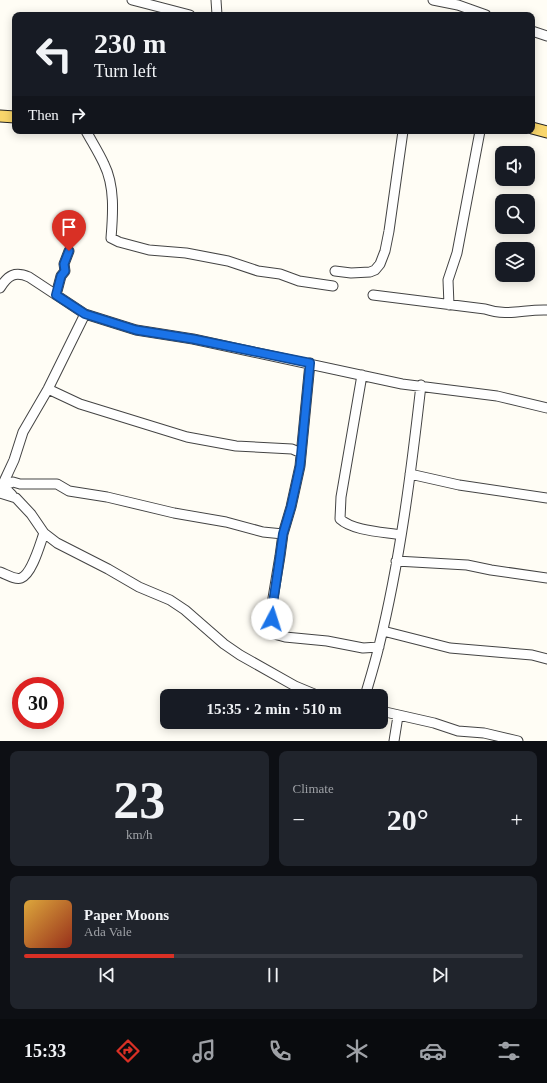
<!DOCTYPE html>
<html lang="en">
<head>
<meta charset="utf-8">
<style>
	:root { --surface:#171b24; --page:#20242c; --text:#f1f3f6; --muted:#9ea1a6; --line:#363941; --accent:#d93025 }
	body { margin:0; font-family:"Times New Roman",serif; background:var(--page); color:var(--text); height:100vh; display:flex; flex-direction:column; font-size:15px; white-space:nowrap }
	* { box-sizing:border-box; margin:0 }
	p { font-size:13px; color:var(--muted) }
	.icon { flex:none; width:22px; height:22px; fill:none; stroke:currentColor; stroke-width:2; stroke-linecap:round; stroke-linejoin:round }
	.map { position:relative; height:741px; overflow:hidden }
	.sheet { display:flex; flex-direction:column; gap:10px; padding:10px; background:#0d0f14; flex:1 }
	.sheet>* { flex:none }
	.guide { position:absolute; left:12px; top:12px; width:523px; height:122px; border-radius:8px; box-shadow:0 2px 10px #0003; background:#171b24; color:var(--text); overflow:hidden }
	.controls { position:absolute; left:495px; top:146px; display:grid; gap:8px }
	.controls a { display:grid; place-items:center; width:40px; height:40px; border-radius:8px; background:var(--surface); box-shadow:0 2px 10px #0003; font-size:20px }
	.speed { position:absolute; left:12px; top:677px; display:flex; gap:8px; font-size:20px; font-weight:700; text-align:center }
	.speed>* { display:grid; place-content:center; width:52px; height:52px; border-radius:50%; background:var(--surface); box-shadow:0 2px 10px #0003; line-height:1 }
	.speed .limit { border:6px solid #d22; background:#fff; color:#111 }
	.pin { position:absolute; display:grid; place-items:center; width:34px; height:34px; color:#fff; margin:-41px -17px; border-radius:50% 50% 50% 0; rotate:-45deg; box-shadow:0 0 4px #0007 }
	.pin .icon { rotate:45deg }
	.me { position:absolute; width:44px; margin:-22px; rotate:5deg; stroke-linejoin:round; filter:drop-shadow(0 0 3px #0008) }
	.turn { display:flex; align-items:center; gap:14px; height:84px; padding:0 16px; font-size:18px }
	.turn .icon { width:52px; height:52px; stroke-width:2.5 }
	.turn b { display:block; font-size:28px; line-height:34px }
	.then { display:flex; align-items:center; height:38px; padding:0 16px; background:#0003; gap:8px; font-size:15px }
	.big { font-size:30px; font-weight:800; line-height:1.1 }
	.sheet .card { flex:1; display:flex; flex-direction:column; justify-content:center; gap:6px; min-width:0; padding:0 14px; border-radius:8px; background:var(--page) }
	.sheet .dial { align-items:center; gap:0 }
	.dial b { font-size:52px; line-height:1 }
	.song { display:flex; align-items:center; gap:12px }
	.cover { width:48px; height:48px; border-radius:6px; background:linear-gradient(135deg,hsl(40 70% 55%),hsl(10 70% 35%)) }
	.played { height:4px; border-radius:2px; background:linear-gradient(90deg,var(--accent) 30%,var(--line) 30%) }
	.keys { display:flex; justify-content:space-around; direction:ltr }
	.heat { display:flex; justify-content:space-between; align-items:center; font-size:22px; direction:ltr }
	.sheet .tiles { flex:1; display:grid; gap:10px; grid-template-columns:1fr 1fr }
	.card:last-child { grid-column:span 2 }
	.trip { position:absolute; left:160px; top:689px; width:228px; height:40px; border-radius:8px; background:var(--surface); box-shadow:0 2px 10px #0003; font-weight:800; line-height:40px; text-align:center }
	.tabs { display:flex; height:64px; justify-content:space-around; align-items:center; background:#090b0e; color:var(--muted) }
	.tabs .icon { width:28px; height:28px }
	.tabs .active { color:var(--accent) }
	.tabs b { font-size:18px; color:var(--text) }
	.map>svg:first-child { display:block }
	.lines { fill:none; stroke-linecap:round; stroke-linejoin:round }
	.minor-casing { stroke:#444; stroke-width:11 }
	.major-casing { stroke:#222; stroke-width:13 }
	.minor { stroke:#fff; stroke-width:9 }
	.major { stroke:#f9d66b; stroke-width:11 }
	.route-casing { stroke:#114b97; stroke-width:10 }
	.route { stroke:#1a73e8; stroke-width:7 }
</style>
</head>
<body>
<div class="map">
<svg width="547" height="741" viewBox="0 0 547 741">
	<rect width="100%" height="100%" fill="#fffdf5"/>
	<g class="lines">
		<defs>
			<path id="minor" d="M132,0L190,15
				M216,0L217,15
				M433,0L458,5L486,15
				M532,31L547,36
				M86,131C92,142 99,153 104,164C115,186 113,214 111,238L119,242L149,250L186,253L228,261L258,271L280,274L299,281L333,286
				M335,271L351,273L370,272L375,270L380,264L385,251L389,231L403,131
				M0,288C8,275 15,271 29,277L85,314L136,330L193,339L402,384L497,396L547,408
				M56,295L61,276L65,271L64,264L69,251
				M373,295L485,309C508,317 524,309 547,310
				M449,305L448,280L457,253L480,131
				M310,363L300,466L291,507L283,534L280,556L271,610L272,627L274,634L285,637L327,641L363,648L379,647
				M362,375L341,497L340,519C353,531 384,532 401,535
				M48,389L80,404L187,437L236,446L292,449L301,453
				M410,474L459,485L547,498
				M1,488L14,460L23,432L48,389L85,314
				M0,493L16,498L31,514L44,533L57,543L108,569L139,587L170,600L185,610L224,644L240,655L295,686L319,696
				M12,495L3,486L13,482L20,484H57L69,491L107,497L174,513L226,522L263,532L283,534
				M396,561L467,565L491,570L547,578
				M0,572C6,574 15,580 21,578C32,574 40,544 44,533
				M383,631L450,648L532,655L547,659
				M365,696C370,679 375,663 379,646C400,561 411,473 421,385
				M381,711L434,723L458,731L484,733L518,741
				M394,741L398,716"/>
			<path id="major" d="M0,116L15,117
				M532,128L547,132"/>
		</defs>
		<use href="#minor" class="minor-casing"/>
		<use href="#major" class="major-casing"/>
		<use href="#minor" class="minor"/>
		<use href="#major" class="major"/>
	</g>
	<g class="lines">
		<defs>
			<path id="route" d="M69,251L64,264L65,271L61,276L56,295L85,314L136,330L193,339L310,363L300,466L291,507L283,534L280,556L272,610V619"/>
		</defs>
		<use href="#route" class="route-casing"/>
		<use href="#route" class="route"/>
	</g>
</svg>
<div class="controls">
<a><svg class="icon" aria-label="sound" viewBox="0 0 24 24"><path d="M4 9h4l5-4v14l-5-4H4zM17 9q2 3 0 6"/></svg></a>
<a><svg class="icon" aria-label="search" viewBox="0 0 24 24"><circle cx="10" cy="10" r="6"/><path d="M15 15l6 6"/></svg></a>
<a><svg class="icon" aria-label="layers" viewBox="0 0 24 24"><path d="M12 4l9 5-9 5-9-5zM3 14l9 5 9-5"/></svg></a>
</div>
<div class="speed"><div class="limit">30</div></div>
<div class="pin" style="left:69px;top:251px;background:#d93025"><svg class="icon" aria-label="arrive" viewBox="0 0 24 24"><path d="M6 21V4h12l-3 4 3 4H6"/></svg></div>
<svg class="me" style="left:272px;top:619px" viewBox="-20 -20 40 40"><circle r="19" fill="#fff"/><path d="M0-13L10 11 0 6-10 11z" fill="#1a73e8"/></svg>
<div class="trip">15:35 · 2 min · 510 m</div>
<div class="guide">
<div class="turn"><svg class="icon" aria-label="left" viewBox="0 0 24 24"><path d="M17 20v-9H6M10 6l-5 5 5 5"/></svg><div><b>230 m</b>Turn left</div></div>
<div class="then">Then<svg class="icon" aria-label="right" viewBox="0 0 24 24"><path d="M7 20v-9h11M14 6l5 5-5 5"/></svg></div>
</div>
</div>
<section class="sheet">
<div class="tiles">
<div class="card dial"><b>23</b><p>km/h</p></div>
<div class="card"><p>Climate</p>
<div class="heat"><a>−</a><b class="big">20°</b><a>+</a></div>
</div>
<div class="card">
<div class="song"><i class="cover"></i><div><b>Paper Moons</b><p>Ada Vale</p></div></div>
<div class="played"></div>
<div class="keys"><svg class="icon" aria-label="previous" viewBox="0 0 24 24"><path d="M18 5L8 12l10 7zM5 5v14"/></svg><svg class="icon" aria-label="pause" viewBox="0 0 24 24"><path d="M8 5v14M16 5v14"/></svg><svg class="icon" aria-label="next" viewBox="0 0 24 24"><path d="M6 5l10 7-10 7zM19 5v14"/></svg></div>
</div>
</div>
</section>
<nav class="tabs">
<b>15:33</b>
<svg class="icon active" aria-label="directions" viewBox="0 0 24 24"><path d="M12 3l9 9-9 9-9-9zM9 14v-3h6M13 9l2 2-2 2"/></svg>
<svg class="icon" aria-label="music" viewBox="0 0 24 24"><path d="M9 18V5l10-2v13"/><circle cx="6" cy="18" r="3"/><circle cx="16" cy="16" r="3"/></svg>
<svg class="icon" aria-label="phone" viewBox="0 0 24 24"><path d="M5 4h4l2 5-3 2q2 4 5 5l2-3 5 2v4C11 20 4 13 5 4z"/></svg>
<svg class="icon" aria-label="climate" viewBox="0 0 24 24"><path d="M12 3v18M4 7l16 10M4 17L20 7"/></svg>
<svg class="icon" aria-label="car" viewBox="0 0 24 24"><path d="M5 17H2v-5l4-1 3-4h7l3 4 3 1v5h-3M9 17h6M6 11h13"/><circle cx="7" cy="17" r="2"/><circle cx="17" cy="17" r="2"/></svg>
<svg class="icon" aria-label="filters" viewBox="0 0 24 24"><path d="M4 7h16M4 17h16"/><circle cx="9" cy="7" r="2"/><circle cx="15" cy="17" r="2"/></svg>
</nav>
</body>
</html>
